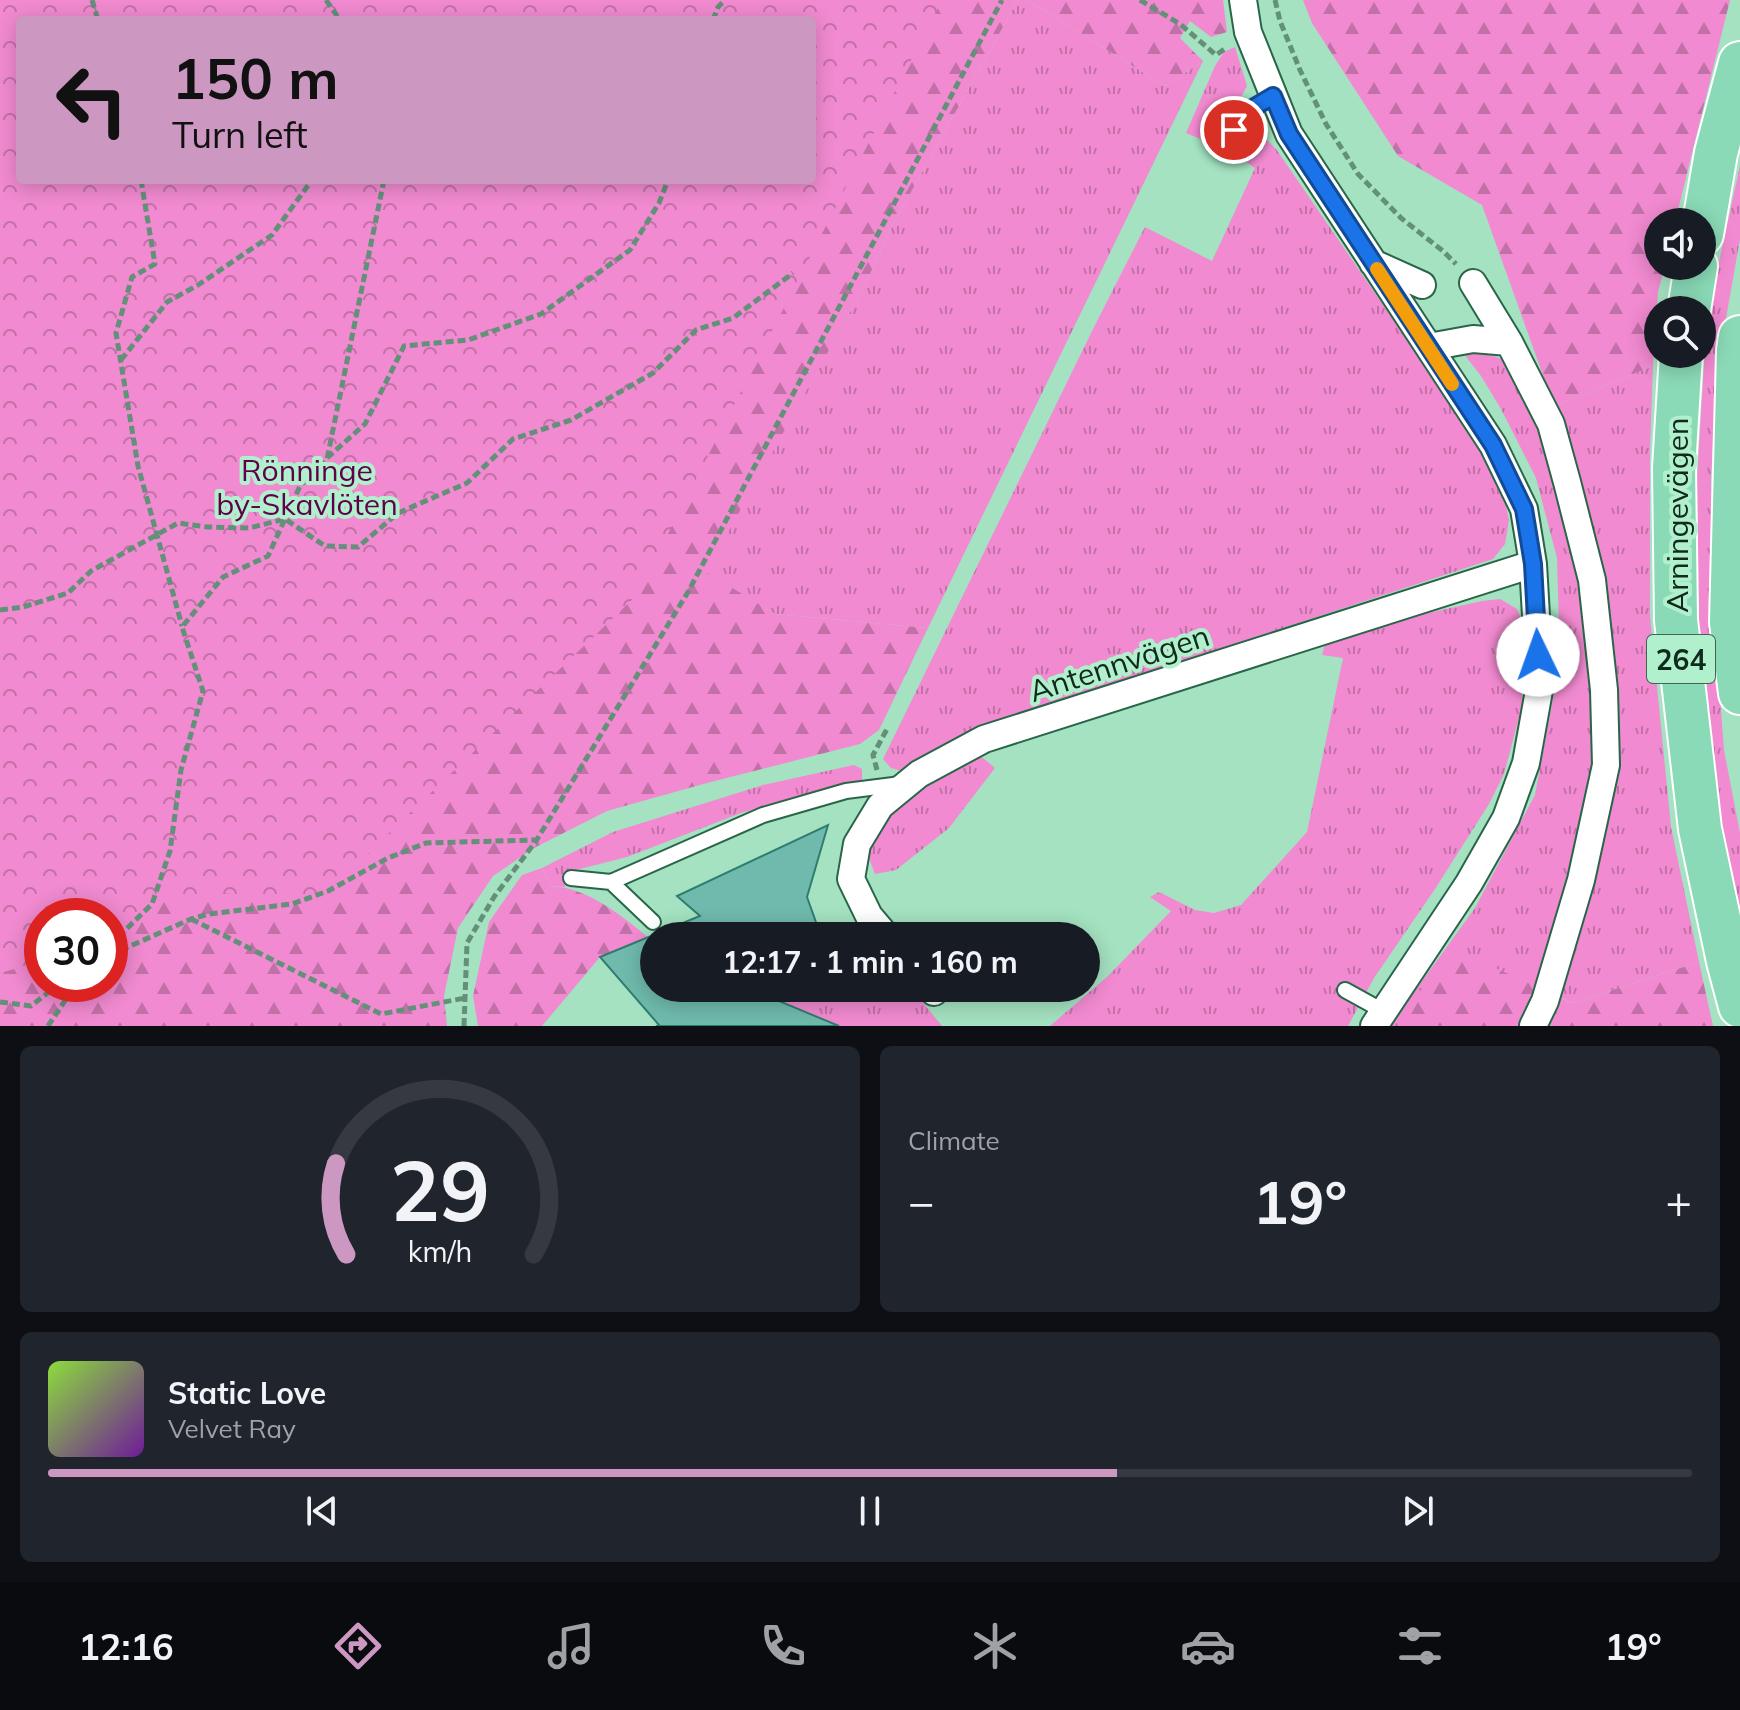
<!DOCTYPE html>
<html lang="en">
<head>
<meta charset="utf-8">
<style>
	:root { --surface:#171b24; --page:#20242c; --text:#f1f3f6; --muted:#9ea1a6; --line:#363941; --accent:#cc97c0 }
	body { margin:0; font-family:Mulish,sans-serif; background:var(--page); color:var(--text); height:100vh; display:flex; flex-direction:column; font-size:30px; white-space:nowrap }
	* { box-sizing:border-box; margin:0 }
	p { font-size:26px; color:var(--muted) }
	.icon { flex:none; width:44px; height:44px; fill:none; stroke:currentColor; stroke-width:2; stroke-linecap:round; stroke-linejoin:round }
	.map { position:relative; height:1026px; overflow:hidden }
	.panel { display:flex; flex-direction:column; gap:20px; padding:20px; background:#0d0f14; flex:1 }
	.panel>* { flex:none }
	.guide { position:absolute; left:16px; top:16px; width:800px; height:168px; border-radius:8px; box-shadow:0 4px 20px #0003; background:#cc97c0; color:#111; overflow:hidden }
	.tools { position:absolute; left:1644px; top:208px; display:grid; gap:16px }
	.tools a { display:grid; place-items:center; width:72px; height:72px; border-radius:50%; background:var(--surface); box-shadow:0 4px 20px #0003; font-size:40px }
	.speed { position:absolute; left:24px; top:898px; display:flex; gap:16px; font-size:40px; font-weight:700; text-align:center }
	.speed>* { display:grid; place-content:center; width:104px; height:104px; border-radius:50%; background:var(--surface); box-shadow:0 4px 20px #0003; line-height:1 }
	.speed .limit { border:12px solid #d22; background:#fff; color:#111 }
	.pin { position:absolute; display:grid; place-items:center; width:68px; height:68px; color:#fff; margin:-34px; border:4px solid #fff; border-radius:50%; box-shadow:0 2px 8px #0007 }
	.me { position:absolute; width:88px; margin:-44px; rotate:357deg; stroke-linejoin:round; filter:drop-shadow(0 0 6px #0008) }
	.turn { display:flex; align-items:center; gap:28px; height:168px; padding:0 24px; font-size:36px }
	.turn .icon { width:104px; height:104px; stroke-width:2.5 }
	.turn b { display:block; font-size:56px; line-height:68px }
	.big { font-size:60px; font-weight:700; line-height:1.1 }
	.panel .widget { flex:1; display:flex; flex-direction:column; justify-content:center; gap:12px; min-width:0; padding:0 28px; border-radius:12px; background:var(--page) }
	.panel .dial { align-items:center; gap:0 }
	.dial svg { height:208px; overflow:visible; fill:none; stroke:var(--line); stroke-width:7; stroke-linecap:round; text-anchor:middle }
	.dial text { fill:var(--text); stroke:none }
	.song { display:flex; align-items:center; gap:24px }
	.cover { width:96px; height:96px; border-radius:12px; background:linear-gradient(135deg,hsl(90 70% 55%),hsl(280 70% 35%)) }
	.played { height:8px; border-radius:4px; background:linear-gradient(90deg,var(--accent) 65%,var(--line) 65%) }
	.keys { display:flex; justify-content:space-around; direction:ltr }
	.heat { display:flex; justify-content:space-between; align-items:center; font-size:44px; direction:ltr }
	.panel .tiles { flex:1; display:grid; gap:20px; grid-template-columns:1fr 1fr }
	.widget:last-child { grid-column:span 2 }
	.trip { position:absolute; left:640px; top:922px; width:460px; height:80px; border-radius:40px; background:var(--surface); box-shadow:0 4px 20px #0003; font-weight:700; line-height:80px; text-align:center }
	.menu { display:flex; height:128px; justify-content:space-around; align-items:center; background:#090b0e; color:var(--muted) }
	.menu .icon { width:56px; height:56px }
	.menu .on { color:var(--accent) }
	.menu b { font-size:36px; color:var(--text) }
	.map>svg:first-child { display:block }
	.grass { fill:url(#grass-tufts) }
	.forest { fill:url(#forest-firs); fill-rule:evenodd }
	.park { fill:url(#park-crowns); fill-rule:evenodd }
	.building { fill:#6fbaac; stroke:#2f7d70; stroke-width:2 }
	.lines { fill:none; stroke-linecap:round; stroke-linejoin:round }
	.service-casing { stroke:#296649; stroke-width:18 }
	.minor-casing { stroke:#296649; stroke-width:30 }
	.primary-casing { stroke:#fff; stroke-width:46 }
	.path { stroke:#639079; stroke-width:5; stroke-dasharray:8 4; stroke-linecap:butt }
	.service { stroke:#fff; stroke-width:14 }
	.minor { stroke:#fff; stroke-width:26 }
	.primary { stroke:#8adab7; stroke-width:42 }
	.route-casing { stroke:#114b97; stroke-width:20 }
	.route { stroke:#1a73e8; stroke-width:14 }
	.slow { stroke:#f59e0b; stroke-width:14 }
	.labels { text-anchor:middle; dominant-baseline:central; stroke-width:8; stroke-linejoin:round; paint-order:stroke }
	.shield { fill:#b1f0cd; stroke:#416552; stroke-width:2 }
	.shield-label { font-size:28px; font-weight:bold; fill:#112a1e }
	.park-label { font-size:30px; fill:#60004b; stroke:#b1f0cd }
	.street-label { font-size:30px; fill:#112a1e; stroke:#b1f0cd }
</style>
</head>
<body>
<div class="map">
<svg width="1740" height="1026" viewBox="0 0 1740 1026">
	<defs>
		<pattern id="grass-tufts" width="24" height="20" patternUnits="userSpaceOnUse" patternTransform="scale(2)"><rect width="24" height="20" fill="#f18ad0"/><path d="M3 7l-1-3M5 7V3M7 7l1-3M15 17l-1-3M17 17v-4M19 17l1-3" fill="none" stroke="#c271a8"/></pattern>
		<pattern id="forest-firs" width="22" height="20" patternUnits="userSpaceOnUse" patternTransform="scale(2)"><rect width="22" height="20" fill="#f18ad0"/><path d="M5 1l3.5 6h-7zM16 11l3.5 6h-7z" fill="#c271a8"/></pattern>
		<pattern id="park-crowns" width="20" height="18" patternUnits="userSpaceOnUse" patternTransform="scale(2)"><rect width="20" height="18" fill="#f18ad0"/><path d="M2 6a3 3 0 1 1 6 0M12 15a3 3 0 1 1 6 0" fill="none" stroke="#c271a8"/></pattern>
	</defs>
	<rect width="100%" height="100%" fill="#a4e2c1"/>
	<path class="grass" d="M1018,0H1027L1165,86L1203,61L928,628L775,614L705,572L865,285L891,228Z
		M1235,47L1247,86L1239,101L1221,119L1210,143L1186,133L1215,66L1224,52Z
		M1263,136L1276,149L1473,436L1506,506L1509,520L1505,544L1493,559L984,726L940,748L905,772L891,768L883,759L1093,329L1145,227L1212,261L1255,168L1236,155L1244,142Z
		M1740,166V239L1717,369L1711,479L1714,617L1724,750L1740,833V924L1707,747L1699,632L1697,478L1707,316Z
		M1460,349L1486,353L1509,362L1547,439L1590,629L1597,745L1584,836L1538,987L1402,1009L1395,1026H1391L1402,1009L1475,908L1535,795L1560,662L1557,558L1536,478L1501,409L1481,376Z
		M1653,366L1650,450V616L1671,827L1699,962L1572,1003L1556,995L1612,785L1554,406Z
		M1500,599L1517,609L1524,626L1522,706L1504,774L1489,804L1435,889L1374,978L1348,1026H1050L1108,976L1171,911L1150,897L1159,892L1195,910L1214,913L1241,905L1307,832L1343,658L1322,655L1326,640L1338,633L1482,601Z
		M973,755L983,758L995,768L949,828L896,870L875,874L867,853L892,808L953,765Z
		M854,765L862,769V781L827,788L741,813L627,857L568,872L565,887L551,886L542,868L613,832L763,785Z
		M776,988H901L908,996L920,999L942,1026H839L762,994Z"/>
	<path class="forest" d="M0,0H1018L891,228L865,285L706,572L775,614L928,628L879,730L860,744L707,783L607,811L534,848L493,876L458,928L444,996L447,1026H0ZM20,20H812V180H20ZM42,916H110V984H42Z
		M1027,0H1223L1227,32L1211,37L1190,21L1180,38L1203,61L1165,86Z
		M1303,0H1730L1675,222H1658V266H1665L1658,292L1653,366L1554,406L1482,205L1398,156L1312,23Z
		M542,868L551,886C588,888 621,915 649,938L600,957L542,1026H478L473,996L489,922L522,875Z
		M1460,952L1572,1003L1699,962L1713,1026H1395L1402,1009Z"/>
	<path class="park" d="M0,0H942L636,596L316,903L212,892L152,904L110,930V916H42V961L0,973ZM20,20H812V180H20Z"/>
	<path class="building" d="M828,825L807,897L817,925L828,936H654V988H776L762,994L839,1026H656L659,1025L600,957L700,916L677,896Z"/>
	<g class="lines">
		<defs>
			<path id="service" d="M1221,147L1246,112L1273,96
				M571,878L611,882L763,815L846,791L901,784
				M611,882L653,922
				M1345,990L1383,1011"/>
			<path id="minor" d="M1243,0L1248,32L1289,134L1493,445L1524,509L1533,564L1540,685L1526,763L1506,818L1469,883L1374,1026
				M1373,263L1422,285
				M1473,283L1509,342L1551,424L1567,482L1592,580L1604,690L1606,765L1581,880L1545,1001L1533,1026
				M1429,347L1473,339L1509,342
				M886,936L869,916L851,879L857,844L880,806L908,783L919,774L984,739L1533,564
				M931,988L934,992"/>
			<path id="primary" d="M1702,234L1716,153L1740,63
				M1689,310L1696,266
				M1740,337L1738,351L1731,622L1740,693
				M1681,354L1674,468L1676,620L1700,829L1728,961L1740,1006"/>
		</defs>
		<use href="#service" class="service-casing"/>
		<use href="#minor" class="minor-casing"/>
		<use href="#primary" class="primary-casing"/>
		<path class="path" d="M92,0L98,20
			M326,0L340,20
			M1140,0L1180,24L1216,55L1226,48
			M1275,0L1280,21L1300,70L1326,124L1358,174L1401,218L1443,251L1456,264
			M713,20L718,7L725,0
			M141,180L155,264L132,277L116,333L138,466L182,626
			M121,360L167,302L198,285L272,235L312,180
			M327,458L365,424L404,346L468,340L541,314L630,250L659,203L668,180
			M0,610L23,607L68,593L91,571L178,523L207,527L249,528L285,519L325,546L358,547L398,513L467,483L513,439L571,420L653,373L696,330L733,318L793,273
			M877,770L873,755L887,729
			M191,919L381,1014L465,998
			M110,945L152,904L170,851L181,770L203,691L182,627L223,577L268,556L300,486L327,459L384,180
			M110,955L191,919L209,914L292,904L328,891L388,858L426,843L535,840
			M0,1002L31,1006L59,984
			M48,1026L76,984
			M464,1026L467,943L494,897L536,841L688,592L1002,0"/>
		<use href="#service" class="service"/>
		<use href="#minor" class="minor"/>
		<use href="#primary" class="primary"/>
	</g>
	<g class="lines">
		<defs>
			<path id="route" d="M1234,130L1246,112L1273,96L1289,134L1493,445L1524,509L1533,564L1538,655"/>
		</defs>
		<use href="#route" class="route-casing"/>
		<use href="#route" class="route"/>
		<path class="slow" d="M1377,269L1452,384"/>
	</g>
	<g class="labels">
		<rect class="shield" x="1647" y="635" width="68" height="48" rx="6"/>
		<g class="shield-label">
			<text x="1681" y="659">264</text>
		</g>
		<g class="park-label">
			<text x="307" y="470">Rönninge<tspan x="307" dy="34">by-Skavlöten</tspan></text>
		</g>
		<g class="street-label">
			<text transform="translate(1677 515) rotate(-90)">Arningevägen</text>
			<text transform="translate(1119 663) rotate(-18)">Antennvägen</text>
		</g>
	</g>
</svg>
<div class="tools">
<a><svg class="icon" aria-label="sound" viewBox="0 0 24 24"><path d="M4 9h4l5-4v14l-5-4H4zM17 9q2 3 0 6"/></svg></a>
<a><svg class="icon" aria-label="search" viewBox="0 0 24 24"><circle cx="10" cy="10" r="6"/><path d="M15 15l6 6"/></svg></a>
</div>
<div class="speed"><div class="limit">30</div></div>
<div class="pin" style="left:1234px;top:130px;background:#d93025"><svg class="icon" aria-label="arrive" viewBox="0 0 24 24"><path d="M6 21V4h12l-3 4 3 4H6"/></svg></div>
<svg class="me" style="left:1538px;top:655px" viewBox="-20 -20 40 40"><circle r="19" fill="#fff"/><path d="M0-13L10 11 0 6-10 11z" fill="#1a73e8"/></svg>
<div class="trip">12:17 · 1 min · 160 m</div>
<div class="guide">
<div class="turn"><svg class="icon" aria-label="left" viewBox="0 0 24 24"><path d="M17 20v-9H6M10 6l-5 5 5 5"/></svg><div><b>150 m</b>Turn left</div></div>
</div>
</div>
<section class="panel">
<div class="tiles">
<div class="widget dial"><svg viewBox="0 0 100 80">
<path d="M14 69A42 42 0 1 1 86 69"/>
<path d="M14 69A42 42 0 0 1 10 34" stroke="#cc97c0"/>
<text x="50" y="56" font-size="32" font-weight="700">29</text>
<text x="50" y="72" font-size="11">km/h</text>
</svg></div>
<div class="widget"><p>Climate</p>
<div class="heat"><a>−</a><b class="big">19°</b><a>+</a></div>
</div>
<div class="widget">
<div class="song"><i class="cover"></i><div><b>Static Love</b><p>Velvet Ray</p></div></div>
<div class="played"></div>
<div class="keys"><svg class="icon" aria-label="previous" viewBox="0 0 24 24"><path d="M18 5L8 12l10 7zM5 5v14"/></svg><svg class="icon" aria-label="pause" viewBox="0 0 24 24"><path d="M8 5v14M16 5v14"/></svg><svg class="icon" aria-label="next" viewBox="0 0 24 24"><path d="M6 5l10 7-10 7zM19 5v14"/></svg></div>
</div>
</div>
</section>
<nav class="menu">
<b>12:16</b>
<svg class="icon on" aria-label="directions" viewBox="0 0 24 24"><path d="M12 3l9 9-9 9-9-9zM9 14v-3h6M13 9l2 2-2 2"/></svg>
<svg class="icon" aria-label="music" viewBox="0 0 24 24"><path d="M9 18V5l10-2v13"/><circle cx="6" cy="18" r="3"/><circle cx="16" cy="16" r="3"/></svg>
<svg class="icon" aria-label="phone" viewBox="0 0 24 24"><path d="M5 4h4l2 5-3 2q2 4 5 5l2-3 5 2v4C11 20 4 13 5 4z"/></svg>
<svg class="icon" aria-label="climate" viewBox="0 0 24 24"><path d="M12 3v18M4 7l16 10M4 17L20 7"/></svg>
<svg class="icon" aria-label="car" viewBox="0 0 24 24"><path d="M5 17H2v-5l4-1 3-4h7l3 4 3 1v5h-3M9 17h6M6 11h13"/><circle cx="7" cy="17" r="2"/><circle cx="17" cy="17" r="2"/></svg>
<svg class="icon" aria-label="filters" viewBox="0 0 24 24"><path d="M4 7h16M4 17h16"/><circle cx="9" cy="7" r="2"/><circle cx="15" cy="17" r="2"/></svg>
<b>19°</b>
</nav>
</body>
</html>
